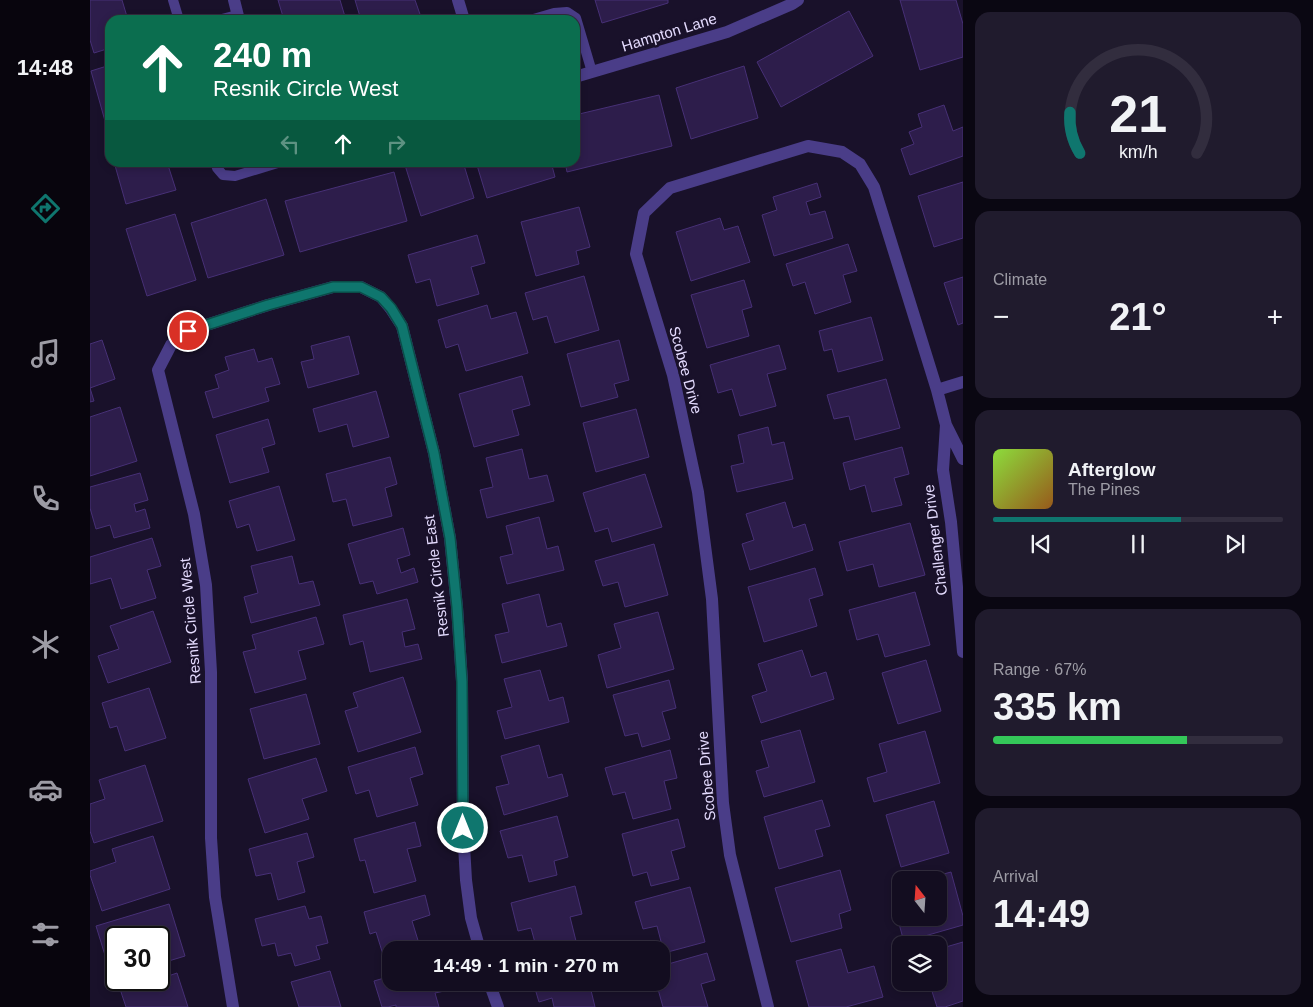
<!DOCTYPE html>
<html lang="en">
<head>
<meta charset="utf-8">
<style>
	:root { --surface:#130d20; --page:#201b2d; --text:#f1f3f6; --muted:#9d9ca5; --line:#322d3e; --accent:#0f766e }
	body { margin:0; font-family:Arial,sans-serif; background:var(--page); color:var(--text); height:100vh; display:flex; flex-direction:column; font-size:19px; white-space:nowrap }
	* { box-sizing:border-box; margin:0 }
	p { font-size:16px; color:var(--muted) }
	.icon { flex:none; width:28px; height:28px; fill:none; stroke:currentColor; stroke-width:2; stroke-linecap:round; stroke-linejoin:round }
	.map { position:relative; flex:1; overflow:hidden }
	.panel { display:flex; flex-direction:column; gap:12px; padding:12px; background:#0a0712; width:350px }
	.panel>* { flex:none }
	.hud { position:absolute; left:15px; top:15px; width:475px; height:152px; border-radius:15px; box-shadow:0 2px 8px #0003,0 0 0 1px var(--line); background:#0b6e4f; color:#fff; overflow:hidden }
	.needle { width:32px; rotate:343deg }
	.tools { position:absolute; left:802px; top:871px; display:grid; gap:10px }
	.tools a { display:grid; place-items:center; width:55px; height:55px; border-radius:10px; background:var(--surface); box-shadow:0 2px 8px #0003,0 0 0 1px var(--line); font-size:25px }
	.speed { position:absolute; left:15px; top:926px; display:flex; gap:10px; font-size:25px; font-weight:700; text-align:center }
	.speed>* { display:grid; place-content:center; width:65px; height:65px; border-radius:50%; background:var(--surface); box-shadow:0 2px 8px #0003,0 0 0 1px var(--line); line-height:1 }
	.speed .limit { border:2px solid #111; border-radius:8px; background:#fff; color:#111 }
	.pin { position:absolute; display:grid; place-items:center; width:42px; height:42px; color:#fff; margin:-21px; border:2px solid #fff; border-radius:50%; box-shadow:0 1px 5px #0007 }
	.me { position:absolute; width:55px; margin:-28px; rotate:0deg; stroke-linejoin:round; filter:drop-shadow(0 0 4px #0008) }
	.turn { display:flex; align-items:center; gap:18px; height:105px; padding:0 25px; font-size:22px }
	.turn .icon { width:65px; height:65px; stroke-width:2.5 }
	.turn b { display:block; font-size:35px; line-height:42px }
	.lanes { display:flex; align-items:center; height:48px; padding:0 25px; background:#0003; justify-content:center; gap:25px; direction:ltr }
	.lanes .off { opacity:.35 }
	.big { font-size:38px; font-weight:700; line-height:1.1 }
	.panel .widget { flex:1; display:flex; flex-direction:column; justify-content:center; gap:8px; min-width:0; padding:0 18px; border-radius:15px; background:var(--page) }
	.panel .dial { align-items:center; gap:0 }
	.dial svg { height:130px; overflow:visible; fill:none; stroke:var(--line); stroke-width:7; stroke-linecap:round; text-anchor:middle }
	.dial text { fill:var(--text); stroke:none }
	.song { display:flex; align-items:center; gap:15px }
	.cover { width:60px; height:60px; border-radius:8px; background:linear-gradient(135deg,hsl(90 70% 55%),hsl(30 70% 35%)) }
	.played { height:5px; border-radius:2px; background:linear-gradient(90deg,var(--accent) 65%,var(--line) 65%) }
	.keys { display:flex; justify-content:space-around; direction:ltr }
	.heat { display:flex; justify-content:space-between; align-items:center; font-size:28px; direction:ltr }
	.charge { height:8px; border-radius:4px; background:linear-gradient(90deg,#34c759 67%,var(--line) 0) }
	.trip { position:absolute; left:292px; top:941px; width:288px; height:50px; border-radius:15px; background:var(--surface); box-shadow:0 2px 8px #0003,0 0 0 1px var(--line); font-weight:700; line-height:50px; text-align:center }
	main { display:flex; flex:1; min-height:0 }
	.tabs { display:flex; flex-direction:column; width:90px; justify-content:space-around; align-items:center; background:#08050d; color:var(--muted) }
	.tabs .icon { width:35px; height:35px }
	.tabs .active { color:var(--accent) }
	.tabs b { font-size:22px; color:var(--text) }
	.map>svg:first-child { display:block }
	.building { fill:#2d1d4b; stroke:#473076 }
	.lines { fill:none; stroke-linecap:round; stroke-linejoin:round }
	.lane { stroke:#4a3d88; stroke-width:10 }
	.street { stroke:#4a3d88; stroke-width:12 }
	.route-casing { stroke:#0a4d48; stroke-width:12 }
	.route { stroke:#0f766e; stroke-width:9 }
	.labels { text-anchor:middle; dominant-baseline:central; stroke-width:5; stroke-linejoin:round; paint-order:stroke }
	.street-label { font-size:15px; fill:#e4dbfe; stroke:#19112a }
</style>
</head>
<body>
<main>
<nav class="tabs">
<b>14:48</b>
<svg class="icon active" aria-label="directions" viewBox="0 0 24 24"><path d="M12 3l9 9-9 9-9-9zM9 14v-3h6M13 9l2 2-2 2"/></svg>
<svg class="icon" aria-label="music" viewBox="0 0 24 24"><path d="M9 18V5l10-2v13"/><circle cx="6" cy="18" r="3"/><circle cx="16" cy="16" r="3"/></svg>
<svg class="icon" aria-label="phone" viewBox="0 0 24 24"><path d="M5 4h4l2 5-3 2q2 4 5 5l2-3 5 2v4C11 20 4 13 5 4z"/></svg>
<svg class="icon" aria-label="climate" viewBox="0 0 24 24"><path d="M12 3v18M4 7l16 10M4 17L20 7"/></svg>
<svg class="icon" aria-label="car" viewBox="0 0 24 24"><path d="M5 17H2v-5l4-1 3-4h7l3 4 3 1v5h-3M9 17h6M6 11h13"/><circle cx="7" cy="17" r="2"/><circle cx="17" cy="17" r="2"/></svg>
<svg class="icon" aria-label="filters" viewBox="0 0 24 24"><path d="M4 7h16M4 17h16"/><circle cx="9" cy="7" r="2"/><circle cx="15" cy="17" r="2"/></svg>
</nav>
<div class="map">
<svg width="873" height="1007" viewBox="0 0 873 1007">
	<rect width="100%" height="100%" fill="#19112a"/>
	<path class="building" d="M0,0H32L38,20H20V48L4,53L0,40Z
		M188,0H250L256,20H194Z
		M265,0H325L332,20H271Z
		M505,0H578V3L512,23Z
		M810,0H866L873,24V57L830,70Z
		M759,11L783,56L691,107L667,62Z
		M20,65V119L15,121L1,71Z
		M654,66L668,118L601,139L586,88Z
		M569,95L582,146L477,172L475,162H485V115Z
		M854,105L863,131L873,127V156L820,175L811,149L824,144L819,132L832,127L828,114Z
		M24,162H77L86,190L36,204Z
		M314,162H373L384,198L331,216Z
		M386,162H461L465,177L397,198Z
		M304,172L317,221L210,252L195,201Z
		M873,182V238L844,247L828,196Z
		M727,183L731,197L716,202L720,215L735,211L743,238L684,256L672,215L687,210L683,197Z
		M176,199L194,255L118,278L101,223Z
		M489,207L500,247L486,251L489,264L446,276L431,222Z
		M85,214L106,280L57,296L36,229Z
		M630,218L634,230L648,226L660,262L601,281L586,232Z
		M387,235L395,263L381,267L389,294L347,306L340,279L326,283L318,255Z
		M758,244L767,271L753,275L761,302L725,314L715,282L703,286L696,264Z
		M494,276L509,330L465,343L457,316L443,320L435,293Z
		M873,277V323L868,325L854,283Z
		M654,280L662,307L652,310L659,336L617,348L601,295Z
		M397,305L401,319L426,312L438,353L376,371L368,344L356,348L348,320Z
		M781,317L793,360L748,372L742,349L734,351L729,331Z
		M259,336L269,374L218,388L211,362L224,359L221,346Z
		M12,340L25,379L0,388V344Z
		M529,340L539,380L524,384L528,397L491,407L477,354Z
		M689,345L696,369L677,374L686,406L650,416L642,389L628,393L620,365Z
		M164,349L168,362L182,358L190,384L175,388L179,401L123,418L115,392L129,388L125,375L139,370L135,357Z
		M432,376L440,405L422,410L429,435L384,447L369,394Z
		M796,379L810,428L765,440L759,416L744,419L737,395Z
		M0,388L4,401L0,402Z
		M286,391L299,437L263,447L257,424L229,432L223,409Z
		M30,407L47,461L0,476V417Z
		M546,409L559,457L506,472L493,423Z
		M178,419L185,444L172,448L179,472L140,483L126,435Z
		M678,427L682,445L694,442L703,479L647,492L641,466L654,463L648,435Z
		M812,447L819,474L804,478L812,505L782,512L775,485L760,490L753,463Z
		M432,449L439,479L457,475L464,501L397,518L390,490L403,487L396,458Z
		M300,457L307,484L295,488L302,516L263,526L256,499L243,502L236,474Z
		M50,473L58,500L44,504L46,512L55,509L60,528L24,538L20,525L6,529L0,508V487Z
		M555,474L572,527L522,542L518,528L505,532L493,493Z
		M189,486L205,540L167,551L159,524L147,528L139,501Z
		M695,502L703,528L715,524L723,550L660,570L652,544L664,540L656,514Z
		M449,517L457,549L468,546L474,570L417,584L410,557L423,554L416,526Z
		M820,523L835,575L789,587L783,564L757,571L749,542Z
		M313,528L320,555L307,559L311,573L324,568L328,582L287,594L283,581L270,584L258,544Z
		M62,538L71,566L57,570L66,598L31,609L21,578L0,584V557Z
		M564,544L578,595L535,607L528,582L513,586L505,561Z
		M202,556L209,584L223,581L230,605L161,623L154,597L168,593L161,566Z
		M725,568L733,595L719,599L727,626L674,642L658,587Z
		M825,592L840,645L795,657L788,634L767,640L759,610Z
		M449,594L457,627L471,623L477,646L412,663L405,635L419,632L412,604Z
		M317,599L325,629L312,632L315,647L328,644L332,659L280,672L273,641L260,645L253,615Z
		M63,611L81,662L18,683L8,656L29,649L20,626Z
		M568,612L584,669L517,688L508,655L531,648L524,624Z
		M226,617L234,644L208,651L216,679L165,693L153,652L166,649L162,635Z
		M712,650L721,677L736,672L744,699L671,723L662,696L677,691L668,664Z
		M836,660L851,711L808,724L792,673Z
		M450,670L459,701L473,697L479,722L415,739L407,711L422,707L414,679Z
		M313,677L331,732L268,752L255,711L268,707L263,693Z
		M579,680L586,708L572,712L580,739L552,747L548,733L535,736L523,695Z
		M59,688L76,738L35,751L27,726L20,728L12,703Z
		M216,694L230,744L174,759L160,709Z
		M710,730L725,782L674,797L666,771L679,767L671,741Z
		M835,731L850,783L784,802L777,778L797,772L789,744Z
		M449,745L458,778L472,774L478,796L414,815L406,787L419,784L411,756Z
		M325,747L333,774L320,778L328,805L287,817L279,790L266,794L258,767Z
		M580,750L587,778L574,781L581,809L543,819L535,792L523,795L515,768Z
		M226,758L237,791L212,799L219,819L175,833L158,779Z
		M55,765L73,821L4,843L0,831V804L15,799L9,780Z
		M732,800L740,826L725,830L733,856L689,869L674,817Z
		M844,801L859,853L811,867L796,815Z
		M467,816L478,857L464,861L467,875L439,882L432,855L418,858L410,831Z
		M588,819L595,847L581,851L589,879L561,886L557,872L543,876L532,834Z
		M325,822L331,846L317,849L326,881L284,893L275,860L270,861L264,839Z
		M217,833L224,857L207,862L215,892L188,900L181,873L166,876L159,849Z
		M63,836L80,889L12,911L0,875V871L26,862L22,849Z
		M750,870L761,910L749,914L752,928L701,942L685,888Z
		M861,872L873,916V925L814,942L805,909L811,908V918H849V880H832Z
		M485,886L492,914L480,917L487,945L469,950H447L441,928L428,931L421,903Z
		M600,887L615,942L574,953L567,926L553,929L545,902Z
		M335,895L340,915L322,921L331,950H301V959L295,961L286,932L280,934L274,912Z
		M79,904L95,956L69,964V938H26V963L18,965L6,926Z
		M215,906L219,919L231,916L238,943L226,946L230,959L205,966L201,953L188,956L185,943L172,946L165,919Z
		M873,942V1001L855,1007H847L839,982H849V949Z
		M751,949L758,973L784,966L793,997L756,1007H719L706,961Z
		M617,953L625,980L611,984L618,1007H573L566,982H571V966Z
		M240,971L251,1007H209L201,982Z
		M87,973L98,1007H36L31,992Z
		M301,976V982H357L359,990L345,993L349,1007H306V1005L298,1007H292L284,981Z
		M443,982H499L505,1007H464L462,998L449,1002Z"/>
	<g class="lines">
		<path class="lane" d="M83,0L89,20
			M128,20L147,15
			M440,20L464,13L477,12L486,18L502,72
			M125,162L127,168L133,175L145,176L191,162"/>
		<path class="street" d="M144,0L149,20
			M368,0L374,20
			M485,77L637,32L702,4L708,0
			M847,390L873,382
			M856,425L853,470L861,522L873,652
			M399,982L408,1007
			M143,1007L125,897L121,838V672L116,585L104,514L68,370L81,345L98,331L178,305L243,287H271L291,297L301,309L312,326L344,453L360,538L367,607L372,681L373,828L376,880L381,918L390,950
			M678,1007L640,855L633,803L622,599L608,492L583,375L546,254L554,213L580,188L718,146L752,152L770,164L784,187L847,390L856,425L873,459"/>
	</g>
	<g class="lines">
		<defs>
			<path id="route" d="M98,331L178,305L243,287H271L291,297L301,308L312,326L344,453L360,538L367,607L372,682L373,828"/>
		</defs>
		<use href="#route" class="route-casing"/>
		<use href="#route" class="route"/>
	</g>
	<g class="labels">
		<g class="street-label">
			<text transform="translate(579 32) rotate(-17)">Hampton Lane</text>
			<text transform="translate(596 370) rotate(75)">Scobee Drive</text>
			<text transform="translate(845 540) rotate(-97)">Challenger Drive</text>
			<text transform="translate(346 576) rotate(-97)">Resnik Circle East</text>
			<text transform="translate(100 621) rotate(-95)">Resnik Circle West</text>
			<text transform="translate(616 776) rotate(-95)">Scobee Drive</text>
		</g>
	</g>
</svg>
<div class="tools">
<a><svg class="needle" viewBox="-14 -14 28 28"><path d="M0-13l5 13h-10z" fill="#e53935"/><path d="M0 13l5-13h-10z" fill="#9d9ca5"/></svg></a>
<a><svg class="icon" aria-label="layers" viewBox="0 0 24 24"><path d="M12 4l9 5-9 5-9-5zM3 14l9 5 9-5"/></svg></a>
</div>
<div class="speed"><div class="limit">30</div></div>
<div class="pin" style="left:98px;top:331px;background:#d93025"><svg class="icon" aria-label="arrive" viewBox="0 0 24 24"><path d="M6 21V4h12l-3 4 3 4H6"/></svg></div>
<svg class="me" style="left:373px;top:828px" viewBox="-20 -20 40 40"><circle r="17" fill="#0f766e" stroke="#fff" stroke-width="3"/><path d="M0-11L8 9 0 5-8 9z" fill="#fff"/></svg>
<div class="trip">14:49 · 1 min · 270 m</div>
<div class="hud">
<div class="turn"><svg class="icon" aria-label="ahead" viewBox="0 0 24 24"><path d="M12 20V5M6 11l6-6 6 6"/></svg><div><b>240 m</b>Resnik Circle West</div></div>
<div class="lanes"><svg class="icon off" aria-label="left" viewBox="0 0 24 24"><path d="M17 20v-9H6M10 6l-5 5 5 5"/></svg><svg class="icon" aria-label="ahead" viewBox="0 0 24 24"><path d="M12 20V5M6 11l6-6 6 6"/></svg><svg class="icon off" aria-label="right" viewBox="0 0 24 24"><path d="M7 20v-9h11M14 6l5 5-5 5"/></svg></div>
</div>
</div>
<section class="panel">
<div class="widget dial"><svg viewBox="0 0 100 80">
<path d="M14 69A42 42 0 1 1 86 69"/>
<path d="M14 69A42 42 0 0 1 8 44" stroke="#0f766e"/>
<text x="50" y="56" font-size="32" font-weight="700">21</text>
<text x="50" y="72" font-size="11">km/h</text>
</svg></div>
<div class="widget"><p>Climate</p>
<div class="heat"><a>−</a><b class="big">21°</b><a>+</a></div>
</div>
<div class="widget">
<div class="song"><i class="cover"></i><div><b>Afterglow</b><p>The Pines</p></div></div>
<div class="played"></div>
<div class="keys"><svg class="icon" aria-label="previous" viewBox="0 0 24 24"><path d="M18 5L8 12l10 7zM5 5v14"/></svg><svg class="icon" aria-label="pause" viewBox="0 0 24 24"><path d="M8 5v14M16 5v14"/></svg><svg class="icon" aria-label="next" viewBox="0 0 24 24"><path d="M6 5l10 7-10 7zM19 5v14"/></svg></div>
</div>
<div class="widget"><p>Range · 67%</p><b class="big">335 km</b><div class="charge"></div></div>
<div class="widget"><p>Arrival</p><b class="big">14:49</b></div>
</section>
</main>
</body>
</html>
